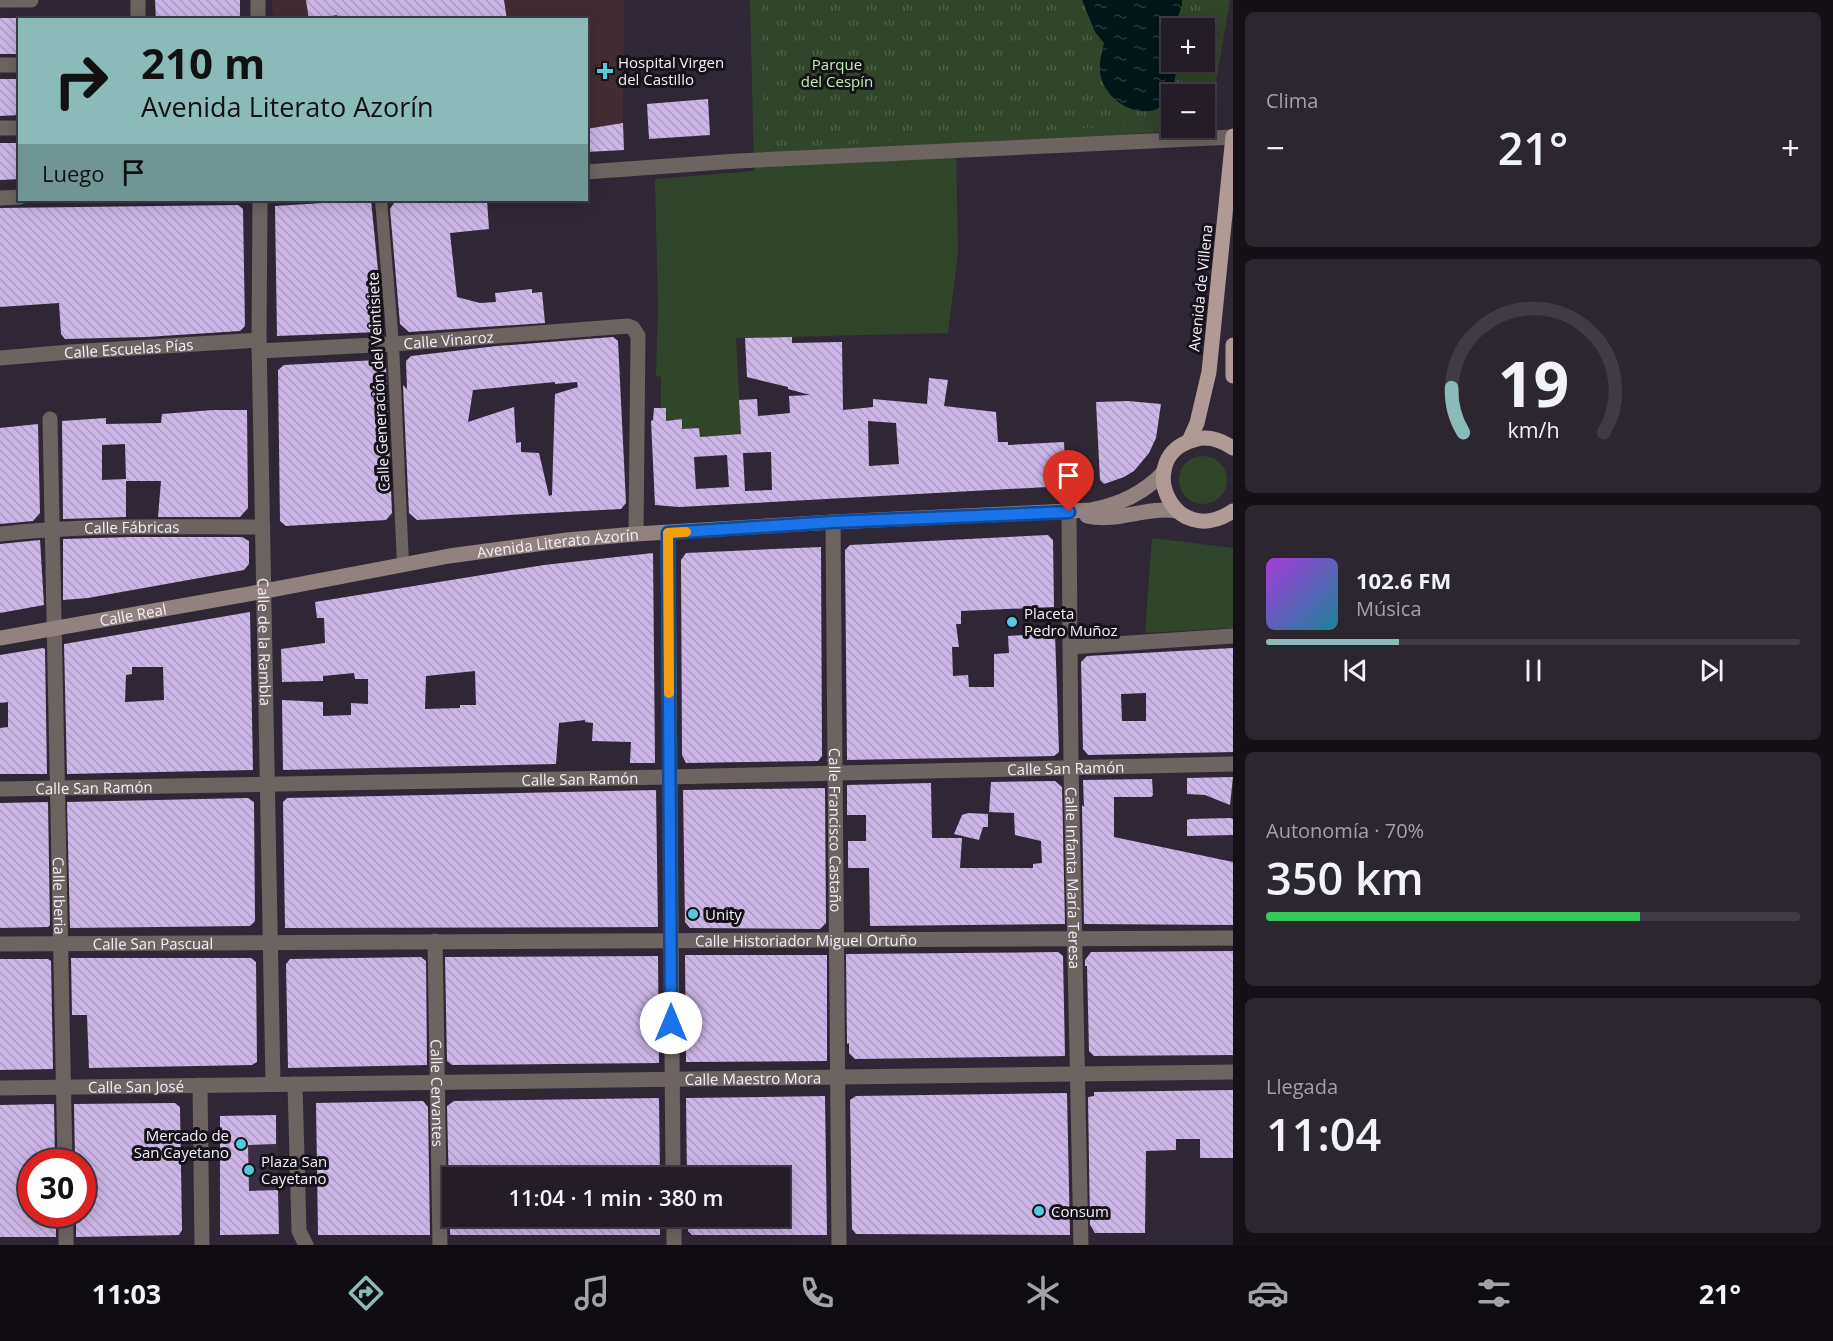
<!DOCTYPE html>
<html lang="es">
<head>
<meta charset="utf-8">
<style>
	:root { --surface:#241d28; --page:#2c2630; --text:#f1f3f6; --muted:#a3a2a8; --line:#413b45; --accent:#8bbbb9 }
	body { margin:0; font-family:"Open Sans",sans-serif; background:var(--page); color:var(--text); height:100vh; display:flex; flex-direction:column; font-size:22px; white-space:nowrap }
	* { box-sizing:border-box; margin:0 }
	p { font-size:20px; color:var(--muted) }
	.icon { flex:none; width:33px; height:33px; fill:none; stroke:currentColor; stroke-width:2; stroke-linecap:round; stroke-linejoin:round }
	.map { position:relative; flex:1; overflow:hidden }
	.side { display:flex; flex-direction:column; gap:12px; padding:12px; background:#141016; width:600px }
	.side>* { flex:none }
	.top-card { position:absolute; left:18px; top:18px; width:570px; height:183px; border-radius:0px; box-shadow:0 3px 15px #0003,0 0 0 2px var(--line); background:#8bbbb9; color:#111; overflow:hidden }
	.tools { position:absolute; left:1161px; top:18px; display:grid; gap:12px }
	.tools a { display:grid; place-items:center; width:54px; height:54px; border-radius:0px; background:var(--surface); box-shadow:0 3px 15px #0003,0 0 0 2px var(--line); font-size:30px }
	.speed { position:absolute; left:18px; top:1149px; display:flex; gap:12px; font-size:30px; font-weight:700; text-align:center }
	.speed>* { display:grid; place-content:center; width:78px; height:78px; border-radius:50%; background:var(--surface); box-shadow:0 3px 15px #0003,0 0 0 2px var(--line); line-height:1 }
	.speed .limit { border:9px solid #d22; background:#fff; color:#111 }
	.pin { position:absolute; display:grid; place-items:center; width:51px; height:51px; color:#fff; margin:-62px -26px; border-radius:50% 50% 50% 0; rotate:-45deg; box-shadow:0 0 6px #0007 }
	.pin .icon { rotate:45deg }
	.me { position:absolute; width:66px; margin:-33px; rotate:0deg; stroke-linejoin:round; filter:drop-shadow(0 0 4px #0008) }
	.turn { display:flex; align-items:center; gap:21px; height:126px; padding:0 24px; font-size:27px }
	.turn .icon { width:78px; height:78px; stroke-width:2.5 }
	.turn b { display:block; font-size:42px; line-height:51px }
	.then { display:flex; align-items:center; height:57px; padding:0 24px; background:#0003; gap:12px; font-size:22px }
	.big { font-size:45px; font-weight:600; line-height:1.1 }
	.side .card { flex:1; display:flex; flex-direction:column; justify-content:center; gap:9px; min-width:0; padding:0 21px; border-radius:9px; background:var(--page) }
	.side .dial { align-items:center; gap:0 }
	.dial svg { height:156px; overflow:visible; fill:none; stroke:var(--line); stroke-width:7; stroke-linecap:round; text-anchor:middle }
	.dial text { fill:var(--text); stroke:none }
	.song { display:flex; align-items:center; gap:18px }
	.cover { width:72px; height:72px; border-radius:9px; background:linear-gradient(135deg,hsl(280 70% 55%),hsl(190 70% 35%)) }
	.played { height:6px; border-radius:3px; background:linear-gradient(90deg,var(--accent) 25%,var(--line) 25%) }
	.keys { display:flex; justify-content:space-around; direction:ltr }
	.heat { display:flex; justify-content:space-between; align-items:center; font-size:33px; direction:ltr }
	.charge { height:9px; border-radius:4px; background:linear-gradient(90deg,#34c759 70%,var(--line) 0) }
	.trip { position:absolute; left:442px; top:1167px; width:348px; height:60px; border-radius:0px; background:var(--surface); box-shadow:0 3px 15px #0003,0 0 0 2px var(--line); font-weight:600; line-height:60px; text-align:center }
	.tab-bar { display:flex; height:96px; justify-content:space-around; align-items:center; background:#0e0c10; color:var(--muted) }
	.tab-bar .icon { width:42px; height:42px }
	.tab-bar .selected { color:var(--accent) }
	.tab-bar b { font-size:27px; color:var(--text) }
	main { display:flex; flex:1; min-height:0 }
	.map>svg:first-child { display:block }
	.built { fill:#3a2e43 }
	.medical { fill:#402c32 }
	.grass { fill:#31452a; fill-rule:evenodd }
	.park { fill:url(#park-tufts) }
	.water { fill:url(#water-ripples) }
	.building { fill:url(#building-back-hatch); fill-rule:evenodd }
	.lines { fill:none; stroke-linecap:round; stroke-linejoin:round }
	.pedestrian { stroke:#6d6361; stroke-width:12 }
	.minor { stroke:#6d6361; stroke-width:15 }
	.secondary { stroke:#92827f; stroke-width:15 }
	.primary { stroke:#af9a96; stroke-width:15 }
	.route-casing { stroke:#114b97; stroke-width:15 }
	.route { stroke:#1a73e8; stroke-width:10 }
	.slow { stroke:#f59e0b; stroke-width:10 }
	.poi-dot { fill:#54cade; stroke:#161219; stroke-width:2 }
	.labels { text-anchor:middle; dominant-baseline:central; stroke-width:6; stroke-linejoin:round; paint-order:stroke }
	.poi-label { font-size:15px; fill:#f5effa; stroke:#161219; text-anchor:start }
	.park-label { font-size:15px; fill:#bdf0ad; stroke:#161219 }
	.street-label { font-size:15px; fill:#f5effa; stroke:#161219 }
</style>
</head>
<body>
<main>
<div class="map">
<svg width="1233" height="1245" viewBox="0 0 1233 1245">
	<defs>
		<pattern id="park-tufts" width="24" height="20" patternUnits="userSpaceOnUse" patternTransform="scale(1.5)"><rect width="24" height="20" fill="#31452a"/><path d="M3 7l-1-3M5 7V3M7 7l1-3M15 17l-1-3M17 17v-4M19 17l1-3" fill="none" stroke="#4f604a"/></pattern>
		<pattern id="water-ripples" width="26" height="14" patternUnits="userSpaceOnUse" patternTransform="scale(1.5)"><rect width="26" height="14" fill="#011618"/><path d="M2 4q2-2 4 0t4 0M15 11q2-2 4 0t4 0" fill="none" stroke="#27383a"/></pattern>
		<pattern id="building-back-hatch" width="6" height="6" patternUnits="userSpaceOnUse" patternTransform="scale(1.5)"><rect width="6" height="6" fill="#ccb5e7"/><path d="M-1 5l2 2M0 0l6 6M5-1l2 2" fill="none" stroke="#ac9ac0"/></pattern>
	</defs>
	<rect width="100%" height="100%" fill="#302736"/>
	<path class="built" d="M277,1115L278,1190L219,1191L220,1116Z"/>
	<path class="medical" d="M272,0H624L623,123L587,129L586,20L273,19Z"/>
	<path class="grass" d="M750,0H1230L1208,128L956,148L958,253L948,333L736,338L741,434L700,437L699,428H691L683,438L682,420L666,421V408H661V377L656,376L658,307L655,179L754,171ZM1172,28H1204V62H1172ZM1172,94H1204V128H1172Z
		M1179 480a24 24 0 1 1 48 0a24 24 0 1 1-48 0Z
		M1152,538L1233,548V628L1145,633Z"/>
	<path class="park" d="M762,0H1202L1198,28H1172V62H1194L1190,94H1172L1171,122L764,150Z"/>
	<path class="water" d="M1082,0H1182V5L1174,28H1172V62H1176C1176,72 1175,85 1171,94C1154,130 1102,104 1100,71C1099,61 1102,52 1104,43L1095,32Z"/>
	<path class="building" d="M155,0H240V20H156Z
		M306,0H504L507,20H338L337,15L309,20Z
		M0,18H20V54H0Z
		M0,79H20V115L0,116Z
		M708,99L710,135L649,139L647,104Z
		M623,123L624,150L586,152V129Z
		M0,143H20V179L0,180Z
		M371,200L382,310L379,308L380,332L277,336L275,206Z
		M396,200H487L489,229L450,233L457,297L480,303L496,302L495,293L532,289V293L542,292L545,323L409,332L400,324L390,209Z
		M238,205L243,209L245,326L240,331L146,337L65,339L61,334L59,303L0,307V208Z
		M613,337L618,341L626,503L621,509L417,520L409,513L403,385L407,389L406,361L411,356L497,346ZM555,382V384L577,382L578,387L555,394L552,495L549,496L539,453L521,452V442L516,443L514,407L468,422L473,390Z
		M792,337V343L842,342L843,410L873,407V399L927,404L929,378L948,380L944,406L996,412L998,442H1008V445L1064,442L1066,486L679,507L655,505L651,421L653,420L654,408H666V421L682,419V429L699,428L700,437L741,434L739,400L757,399L758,416L790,413L789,396L810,395L788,389V387L747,377L745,338ZM868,421L896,423L899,464L869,466ZM771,452L772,490L745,491L743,453ZM727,455L729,487L696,489L694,457Z
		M377,360L386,368L392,513L386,520L286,526L280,521L278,370L284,365Z
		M1128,401L1161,404L1156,438L1149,453L1134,471L1124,477L1104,484L1100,480L1096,402Z
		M213,410H247L248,508L240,517H158L161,481H126V517L63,519L62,421L106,418V424L161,423L162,414ZM125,444L126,479L102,480V445Z
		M38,424L40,513L33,521L0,524V428Z
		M1048,535L1053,540L1054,607L961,611V624H956L959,647H952L953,676L968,675L969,687H994V654L1009,653L1008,636L1055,633L1059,752L1054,756L847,760L845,550L850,545Z
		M132,537H242L249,541V564L244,570L88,598L63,600V539Z
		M40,540L44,605L0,613V544Z
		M821,547L822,756L818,761L686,763L682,755L681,560L686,553Z
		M653,553L655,763H630L631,742L592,741L593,723L585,722V720L559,723L556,764L283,770L282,700L323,702V716L351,715V703L368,704V679H355L354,673L323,676V681L282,682L281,649L325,643L324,618H317L315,602L544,565ZM475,671L476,705H460V708L425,709L426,676Z
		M250,612L253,770L67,774L64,644ZM132,667H163L164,700L125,702L126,675L132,674Z
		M43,648L45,649L47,774H0V728L8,727V702L0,703V655Z
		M1233,648V752L1088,755L1083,749L1081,662L1087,656ZM1146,693V721H1122L1121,694Z
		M1233,777L1230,805L1205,795L1187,794V778Z
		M1152,779L1153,795L1151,797H1114V837L1233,862V925L1084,924L1082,805L1084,807L1083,780Z
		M1055,781L1062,787L1065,924L870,926L869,868H848V841H866V815H847V785L931,783L932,838H962L960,868H1033V864L1042,863L1041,841L1015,835L1014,813L989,812L991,782Z
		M825,788L826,923L820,929L690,928L685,922L683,790Z
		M656,790L658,927L285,928L283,802L287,798Z
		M248,798L254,802L255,921L250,926L70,928L67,802Z
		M48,802L50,925L48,927L0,928V803Z
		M968,813L988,814V827H983L979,840L954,834L962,815Z
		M1231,818L1233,819V835L1187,836V820L1189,819Z
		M1233,951V1055L1094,1056L1089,1051L1087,966H1085V960L1091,952Z
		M1058,952L1063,956L1065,1056L855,1059L849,1053V1043L847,1044L846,954Z
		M685,955H827V1061L686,1062Z
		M658,956L659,1063L452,1065L447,1061L445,957Z
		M421,957L426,961L427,1065L288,1068L286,964L290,959Z
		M71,958H251L256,962L257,1062L252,1065L89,1068L87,1015H72Z
		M0,959H48L51,961L53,1069L0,1070Z
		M1233,1090V1158H1200V1139H1176V1150L1146,1151L1145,1233H1095L1090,1225L1088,1097L1094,1096V1092Z
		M1067,1093L1070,1235L856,1234L852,1229L850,1100L856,1096Z
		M825,1096L827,1235H692L688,1231V1216H780V1178H687L686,1098Z
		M659,1098L660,1178H453V1216H660V1235H450L447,1106L454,1101Z
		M423,1101L428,1107L430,1235H318L316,1103Z
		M175,1103L180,1107L182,1230L179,1235L76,1237V1214H82V1162H75L74,1104Z
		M50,1104H54L55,1162H32V1214H56V1237H0V1105Z
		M276,1115V1144L248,1145L249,1191L278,1190L279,1234L220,1235V1116Z"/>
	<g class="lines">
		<path class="pedestrian" d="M381,200L393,344L403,564"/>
		<g class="minor">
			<path d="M0,0H31"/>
			<path d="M138,0V20"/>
			<path d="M258,0V20"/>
			<path d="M0,65H20"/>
			<path d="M0,128H20"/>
			<path d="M586,172L737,161L1233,137"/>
			<path d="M0,198L20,197"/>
			<path id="s1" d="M260,200L259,340L273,1084"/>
			<path id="s2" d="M259,351L393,344L628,326L633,328L638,336L636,534"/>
			<path id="s3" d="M0,358L70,352L259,340"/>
			<path id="s4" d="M50,419L65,1162"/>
			<path id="s5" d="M1069,512L1071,767L1081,1245"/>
			<path id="s6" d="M833,522L839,1245"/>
			<path d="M668,533L673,1178"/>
			<path id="s7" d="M0,534C88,524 175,527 263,527"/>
			<path d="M1070,647L1233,636"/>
			<path id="s8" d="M0,789L669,777L1233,764"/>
			<path id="s9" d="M435,941L440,1245"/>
			<path id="s10" d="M0,944L1233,938"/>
			<path d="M295,1084L299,1231L306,1245"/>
			<path d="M200,1085L202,1245"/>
			<path id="s11" d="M0,1088L1233,1072"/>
			<path d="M66,1214V1245"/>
			<path d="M674,1216V1245"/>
		</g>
		<g class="secondary">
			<path d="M1087,516C1117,523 1147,506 1177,511"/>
			<path id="s12" d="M0,638L265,591L449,556L567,540L636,534L833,522L1091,510C1119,505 1144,493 1164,472"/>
		</g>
		<path class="primary" d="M1233,345V376
			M1189,441L1197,423L1209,372L1233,136
			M1233,448C1221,440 1208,435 1194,440C1133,456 1172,552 1233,511"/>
	</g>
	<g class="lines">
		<defs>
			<path id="route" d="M671,1023L668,533L833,522L1069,512"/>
		</defs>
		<use href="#route" class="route-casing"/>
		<use href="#route" class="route"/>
		<path class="slow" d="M669,693L668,533L686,532"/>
	</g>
	<g class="poi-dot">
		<path d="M602 62h6v6h6v6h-6v6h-6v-6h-6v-6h6z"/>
		<circle cx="1012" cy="622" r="6"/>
		<circle cx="693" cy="914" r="6"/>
		<circle cx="241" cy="1144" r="6"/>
		<circle cx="249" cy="1170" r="6"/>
		<circle cx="1039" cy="1211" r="6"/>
	</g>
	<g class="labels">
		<g class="poi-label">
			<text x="618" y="62">Hospital Virgen<tspan x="618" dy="17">del Castillo</tspan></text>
			<text x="1024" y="613">Placeta<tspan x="1024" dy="17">Pedro Muñoz</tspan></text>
			<text x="705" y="914">Unity</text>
			<text x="229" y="1135" text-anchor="end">Mercado de<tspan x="229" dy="17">San Cayetano</tspan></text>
			<text x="261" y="1161">Plaza San<tspan x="261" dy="17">Cayetano</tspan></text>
			<text x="1051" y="1211">Consum</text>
		</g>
		<g class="park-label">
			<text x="837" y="64">Parque<tspan x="837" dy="17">del Cespín</tspan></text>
		</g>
		<g class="street-label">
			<text transform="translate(1200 288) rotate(-84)">Avenida de Villena</text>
			<text stroke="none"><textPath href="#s2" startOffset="190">Calle Vinaroz</textPath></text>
			<text stroke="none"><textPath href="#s3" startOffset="129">Calle Escuelas Pías</textPath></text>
			<text transform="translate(378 382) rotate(-93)">Calle Generación del Veintisiete</text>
			<text stroke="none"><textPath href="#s7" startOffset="132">Calle Fábricas</textPath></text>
			<text stroke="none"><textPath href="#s12" startOffset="566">Avenida Literato Azorín</textPath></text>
			<text stroke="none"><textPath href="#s12" startOffset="135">Calle Real</textPath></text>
			<text stroke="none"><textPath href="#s1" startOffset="442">Calle de la Rambla</textPath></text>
			<text stroke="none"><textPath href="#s8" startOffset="1066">Calle San Ramón</textPath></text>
			<text stroke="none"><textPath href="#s8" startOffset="580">Calle San Ramón</textPath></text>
			<text stroke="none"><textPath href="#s8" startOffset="94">Calle San Ramón</textPath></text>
			<text stroke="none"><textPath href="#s6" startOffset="308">Calle Francisco Castaño</textPath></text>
			<text stroke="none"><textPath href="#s5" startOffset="366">Calle Infanta María Teresa</textPath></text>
			<text stroke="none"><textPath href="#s4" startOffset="477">Calle Iberia</textPath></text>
			<text stroke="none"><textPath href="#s10" startOffset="806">Calle Historiador Miguel Ortuño</textPath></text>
			<text stroke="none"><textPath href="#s10" startOffset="153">Calle San Pascual</textPath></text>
			<text stroke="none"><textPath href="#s11" startOffset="753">Calle Maestro Mora</textPath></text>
			<text stroke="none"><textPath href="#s11" startOffset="136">Calle San José</textPath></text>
			<text stroke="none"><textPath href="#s9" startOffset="152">Calle Cervantes</textPath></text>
		</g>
	</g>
</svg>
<div class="tools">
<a>+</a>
<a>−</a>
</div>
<div class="speed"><div class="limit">30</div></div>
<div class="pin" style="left:1069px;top:512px;background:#d93025"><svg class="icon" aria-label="arrive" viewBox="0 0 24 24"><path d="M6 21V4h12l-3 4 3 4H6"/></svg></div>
<svg class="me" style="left:671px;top:1023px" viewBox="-20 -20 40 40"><circle r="19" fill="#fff"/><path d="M0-13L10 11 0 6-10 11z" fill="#1a73e8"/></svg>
<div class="trip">11:04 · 1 min · 380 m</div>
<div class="top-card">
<div class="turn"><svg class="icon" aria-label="right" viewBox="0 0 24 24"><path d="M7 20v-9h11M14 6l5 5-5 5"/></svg><div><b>210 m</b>Avenida Literato Azorín</div></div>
<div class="then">Luego<svg class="icon" aria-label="arrive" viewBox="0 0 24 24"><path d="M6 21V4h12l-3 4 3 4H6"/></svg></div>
</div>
</div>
<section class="side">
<div class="card"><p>Clima</p>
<div class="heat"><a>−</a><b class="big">21°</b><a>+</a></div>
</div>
<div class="card dial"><svg viewBox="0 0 100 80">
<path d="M14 69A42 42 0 1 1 86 69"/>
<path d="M14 69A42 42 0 0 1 8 46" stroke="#8bbbb9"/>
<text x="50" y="56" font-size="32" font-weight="700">19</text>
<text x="50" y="72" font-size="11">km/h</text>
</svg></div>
<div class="card">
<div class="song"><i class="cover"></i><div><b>102.6 FM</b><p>Música</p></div></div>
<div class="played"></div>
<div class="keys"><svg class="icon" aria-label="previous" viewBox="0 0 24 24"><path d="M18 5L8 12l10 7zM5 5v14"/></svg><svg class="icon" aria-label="pause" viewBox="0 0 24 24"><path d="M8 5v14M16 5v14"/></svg><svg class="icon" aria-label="next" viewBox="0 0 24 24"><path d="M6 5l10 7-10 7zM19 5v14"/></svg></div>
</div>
<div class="card"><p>Autonomía · 70%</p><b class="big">350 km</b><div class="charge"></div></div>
<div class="card"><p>Llegada</p><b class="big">11:04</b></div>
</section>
</main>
<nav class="tab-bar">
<b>11:03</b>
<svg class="icon selected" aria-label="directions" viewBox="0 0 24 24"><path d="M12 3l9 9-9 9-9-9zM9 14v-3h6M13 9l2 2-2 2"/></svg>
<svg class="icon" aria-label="music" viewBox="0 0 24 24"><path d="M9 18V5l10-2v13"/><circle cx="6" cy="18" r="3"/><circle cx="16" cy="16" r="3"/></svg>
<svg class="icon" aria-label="phone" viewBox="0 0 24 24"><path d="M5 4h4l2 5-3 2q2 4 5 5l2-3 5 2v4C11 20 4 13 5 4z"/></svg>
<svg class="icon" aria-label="climate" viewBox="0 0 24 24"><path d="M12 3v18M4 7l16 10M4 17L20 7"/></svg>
<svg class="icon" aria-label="car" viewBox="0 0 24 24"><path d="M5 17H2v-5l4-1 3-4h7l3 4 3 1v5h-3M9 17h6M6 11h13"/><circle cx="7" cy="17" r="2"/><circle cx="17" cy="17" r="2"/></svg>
<svg class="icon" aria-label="filters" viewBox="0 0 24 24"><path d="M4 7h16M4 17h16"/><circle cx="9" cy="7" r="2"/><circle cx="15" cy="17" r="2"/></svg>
<b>21°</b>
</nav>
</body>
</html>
